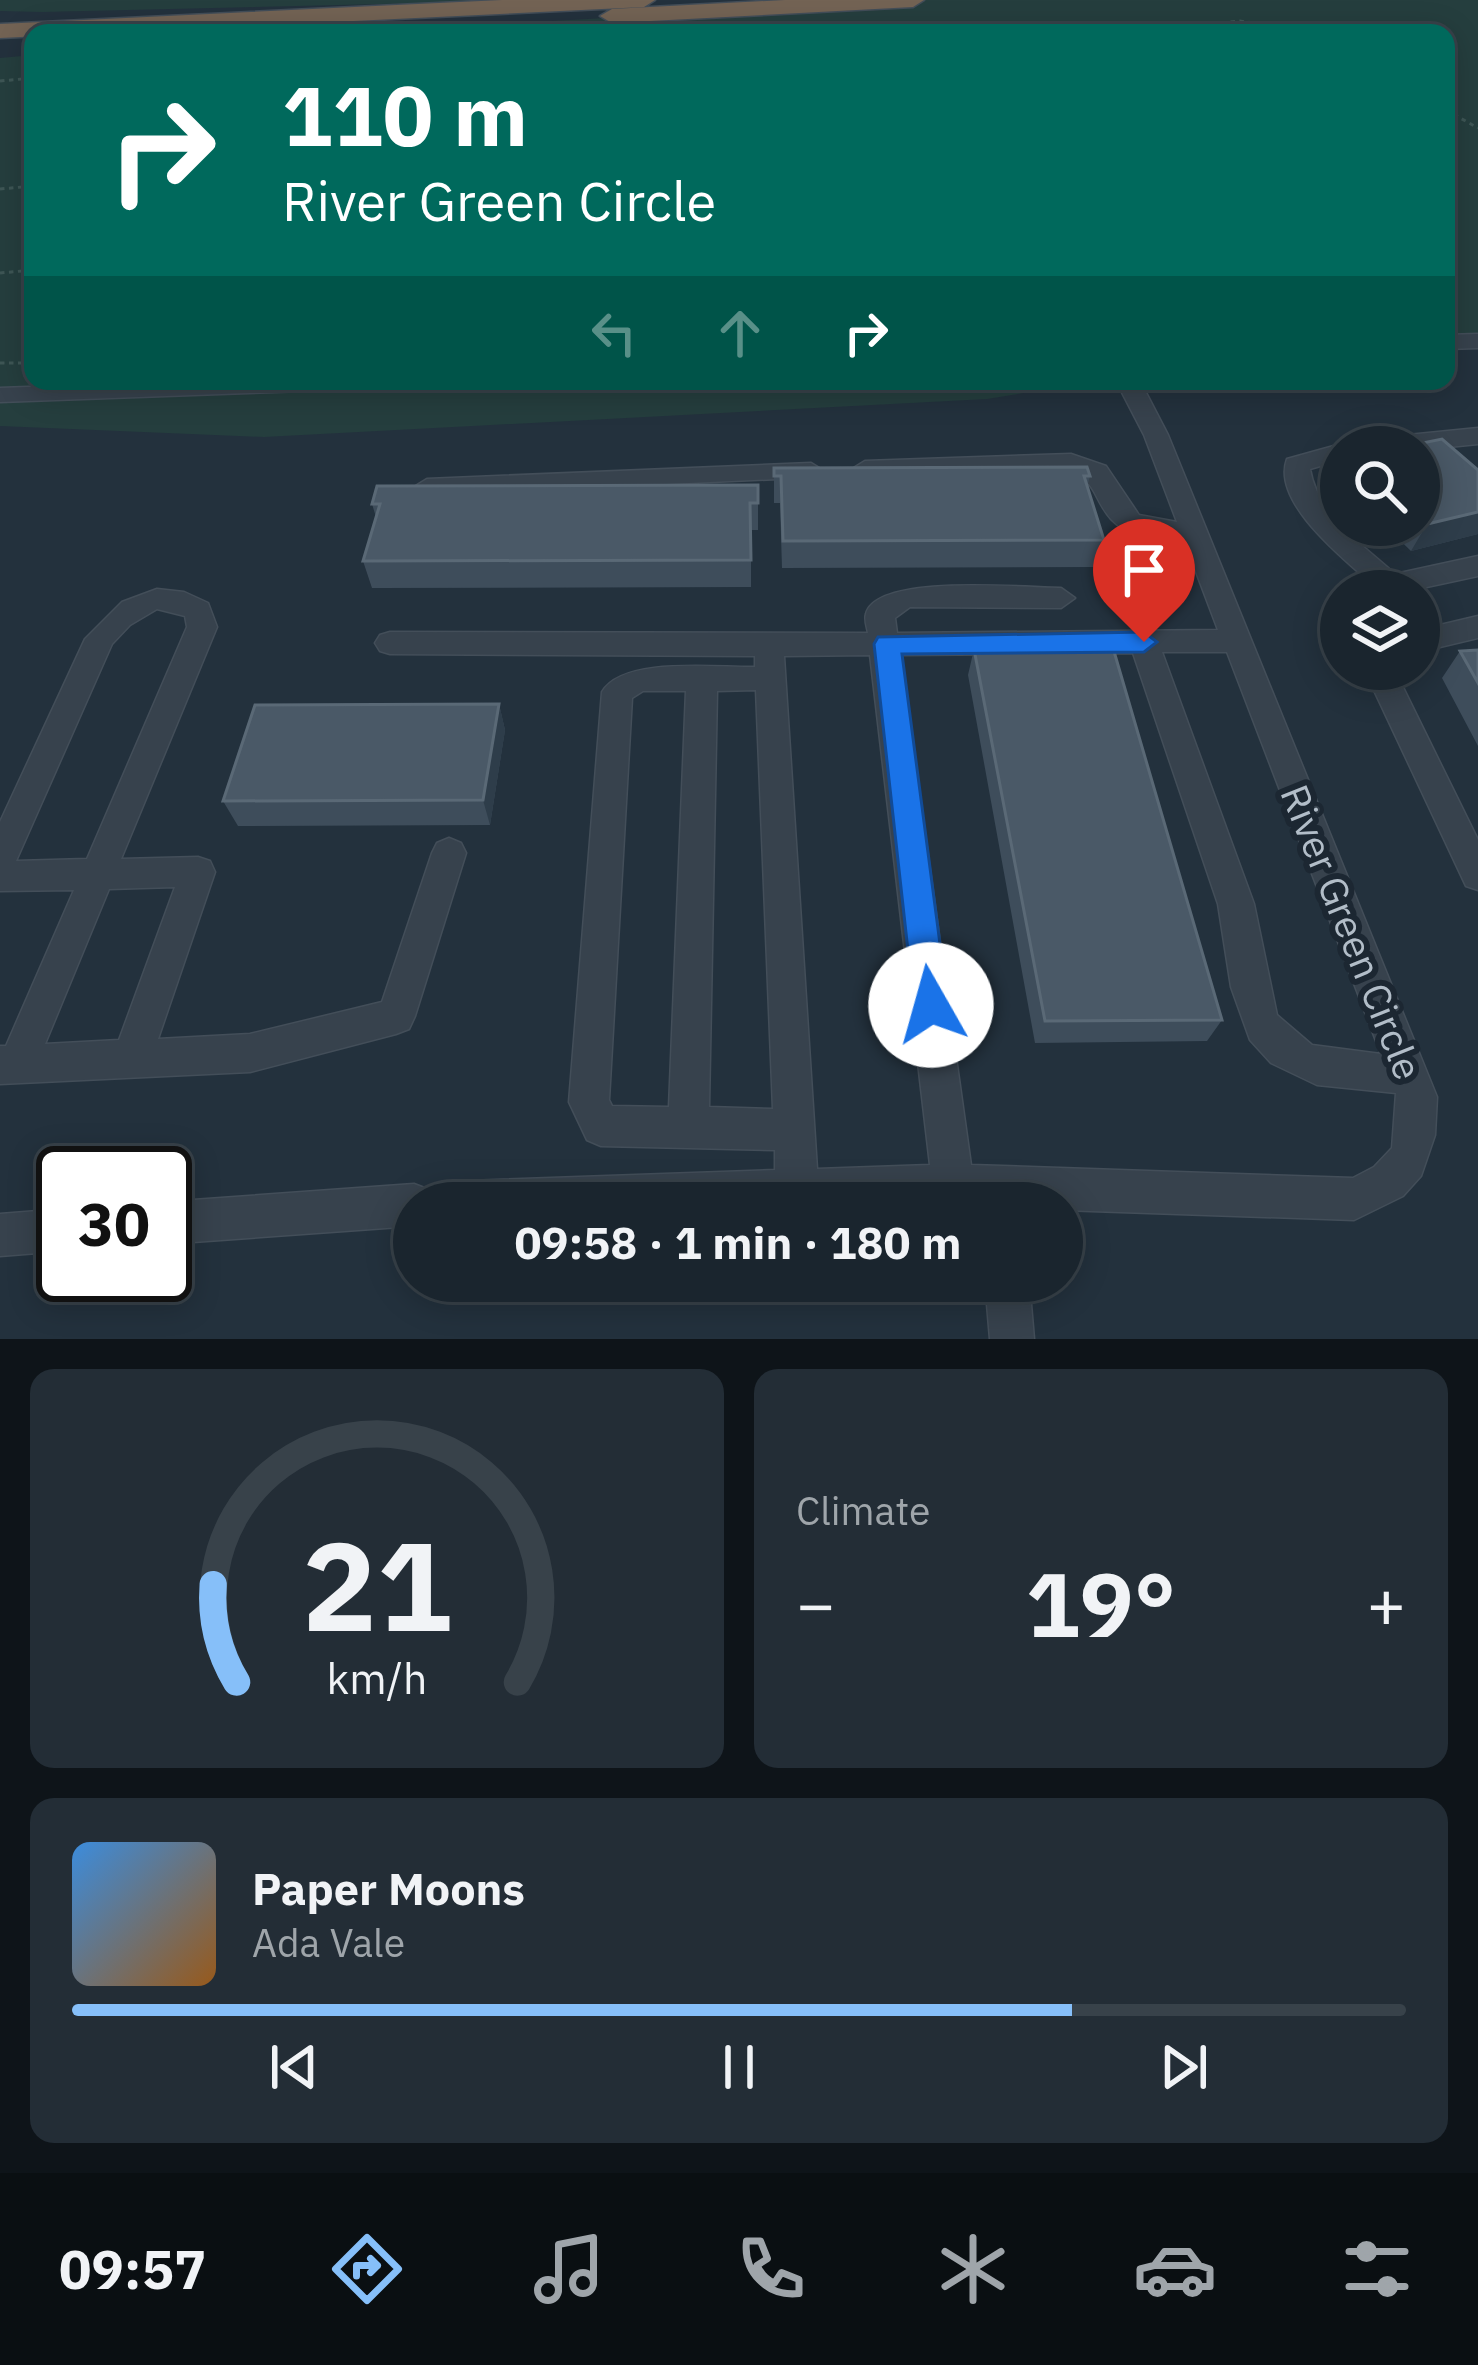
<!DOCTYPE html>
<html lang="en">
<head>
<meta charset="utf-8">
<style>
	:root { --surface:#1a252e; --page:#232d36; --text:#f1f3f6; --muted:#9fa5aa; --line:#38424a; --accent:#86bff9 }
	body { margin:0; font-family:"IBM Plex Sans",sans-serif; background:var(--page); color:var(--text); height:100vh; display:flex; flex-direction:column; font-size:45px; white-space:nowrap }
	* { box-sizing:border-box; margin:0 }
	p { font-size:39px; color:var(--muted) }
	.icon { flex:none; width:66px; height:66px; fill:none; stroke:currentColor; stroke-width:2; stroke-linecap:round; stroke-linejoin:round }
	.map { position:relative; height:1339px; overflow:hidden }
	.side { display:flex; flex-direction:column; gap:30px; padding:30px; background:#0e1419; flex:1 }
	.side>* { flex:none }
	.hud { position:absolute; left:24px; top:24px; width:1431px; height:366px; border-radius:24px; box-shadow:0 6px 30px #0003,0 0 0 3px var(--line); background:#00695c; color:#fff; overflow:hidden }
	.tools { position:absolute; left:1320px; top:426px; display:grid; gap:24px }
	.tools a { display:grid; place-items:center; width:120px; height:120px; border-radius:50%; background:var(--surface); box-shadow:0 6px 30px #0003,0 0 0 3px var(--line); font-size:60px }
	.speed { position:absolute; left:36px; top:1146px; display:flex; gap:24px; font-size:60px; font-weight:700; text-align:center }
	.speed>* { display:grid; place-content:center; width:156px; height:156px; border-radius:50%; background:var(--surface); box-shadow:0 6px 30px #0003,0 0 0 3px var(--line); line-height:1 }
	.speed .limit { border:6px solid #111; border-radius:18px; background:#fff; color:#111 }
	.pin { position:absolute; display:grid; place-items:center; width:102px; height:102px; color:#fff; margin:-123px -51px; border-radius:50% 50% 50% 0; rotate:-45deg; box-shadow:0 0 12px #0007 }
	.pin .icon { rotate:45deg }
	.me { position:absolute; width:132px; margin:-66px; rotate:353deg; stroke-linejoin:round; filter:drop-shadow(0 0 9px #0008) }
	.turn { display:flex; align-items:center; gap:42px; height:252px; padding:0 60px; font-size:54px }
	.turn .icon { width:156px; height:156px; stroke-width:2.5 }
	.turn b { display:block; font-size:84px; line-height:102px }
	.lanes { display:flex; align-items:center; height:114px; padding:0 60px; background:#0003; justify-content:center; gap:60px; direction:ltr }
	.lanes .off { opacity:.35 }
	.big { font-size:90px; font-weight:700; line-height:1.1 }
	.side .card { flex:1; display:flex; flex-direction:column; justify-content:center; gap:18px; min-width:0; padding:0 42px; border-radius:24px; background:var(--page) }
	.side .dial { align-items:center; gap:0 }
	.dial svg { height:312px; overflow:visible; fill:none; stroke:var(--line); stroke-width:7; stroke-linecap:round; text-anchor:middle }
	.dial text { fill:var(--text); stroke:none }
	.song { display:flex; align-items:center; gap:36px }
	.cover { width:144px; height:144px; border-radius:18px; background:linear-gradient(135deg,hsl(210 70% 55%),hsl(30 70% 35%)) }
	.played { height:12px; border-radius:6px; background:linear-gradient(90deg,var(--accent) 75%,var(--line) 75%) }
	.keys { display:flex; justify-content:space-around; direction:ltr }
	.heat { display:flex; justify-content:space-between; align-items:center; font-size:66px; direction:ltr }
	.side .tiles { flex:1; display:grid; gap:30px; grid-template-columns:1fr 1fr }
	.card:last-child { grid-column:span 2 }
	.trip { position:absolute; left:393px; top:1182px; width:690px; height:120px; border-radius:60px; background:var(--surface); box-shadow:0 6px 30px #0003,0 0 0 3px var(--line); font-weight:700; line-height:120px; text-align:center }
	.tab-bar { display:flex; height:192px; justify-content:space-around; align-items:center; background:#0a0f12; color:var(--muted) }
	.tab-bar .icon { width:84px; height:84px }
	.tab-bar .selected { color:var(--accent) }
	.tab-bar b { font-size:54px; color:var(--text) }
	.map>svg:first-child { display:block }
	.green { fill:#253e3e }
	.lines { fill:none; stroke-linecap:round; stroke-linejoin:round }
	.minor-casing { stroke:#434e59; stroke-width:3 }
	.highway-casing { stroke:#424d58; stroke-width:3 }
	.path { stroke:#3e5655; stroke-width:3; stroke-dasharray:4.5 4.5; stroke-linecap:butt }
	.minor { fill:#37424d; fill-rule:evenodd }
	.highway { fill:#736354; fill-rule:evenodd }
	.wall { fill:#3e4d5b }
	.shaded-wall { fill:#2e3d4a }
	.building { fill:#4a5967; stroke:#5a6976; stroke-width:3 }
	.route { fill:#1a73e8; stroke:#114b97; stroke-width:3 }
	.labels { text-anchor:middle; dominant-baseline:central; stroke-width:12; stroke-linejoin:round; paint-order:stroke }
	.street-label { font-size:39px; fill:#b2bdc8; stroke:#1c2732 }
</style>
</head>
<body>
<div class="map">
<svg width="1478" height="1339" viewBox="0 0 1478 1339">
	<rect width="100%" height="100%" fill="#23313d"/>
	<path class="green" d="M0,0H555L42,12L0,11Z
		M924,0H1478V335L1446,336V33H341Z
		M33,55V381H1097L987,399L264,437L0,426V58Z"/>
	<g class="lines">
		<defs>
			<path id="minor" d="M1478,334V348L1446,349V335Z
				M191,381H400L388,388L0,402V388Z
				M1116,381H1140L1168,435L1437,1097L1435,1135L1421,1176L1403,1196L1354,1220L1062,1210V1203H414V1226L165,1244V1202L414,1184L427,1189L442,1182L775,1170V1150L601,1146L587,1140L569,1102L602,692C623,656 717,668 755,667V656L390,654L380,651L375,643L380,635L390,632L868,633C867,627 864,620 866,614C876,573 1026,588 1061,588L1075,598L1061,608L910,607L895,618L897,633L1218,630L1184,540C1159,539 1129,539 1111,519C1092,497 1098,482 1068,470L865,477L852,469L865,461L1071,454L1106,466L1139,515L1177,522L1144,435ZM1162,652H1227L1381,1054L1312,1045L1277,1015L1254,904ZM1133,653L1218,904L1231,987L1250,1040L1271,1063L1317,1085L1396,1093L1392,1148L1374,1167L1353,1178L971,1165L900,655ZM870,655L930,1165L817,1169L784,656ZM756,690L773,1109L709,1107L717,691ZM643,691H686L669,1107L612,1106L609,1100L632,698Z
				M1478,428V444L1419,450L1355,447L1368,439Z
				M1341,444L1350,447H1341V460L1310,469C1318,516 1362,544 1395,574L1478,556V576L1408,591H1368L1372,584C1343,558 1271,502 1287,459Z
				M811,463L824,471L820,477L427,495L414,487L427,479Z
				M157,589L184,592L208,603L217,627L121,859L198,857L210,861L215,872L158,1039L250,1034L382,1002L432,853L437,843L449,838L461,843L466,853L415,1016L409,1029L396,1034L250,1072L0,1084V1046H6L74,890L0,891V822L85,639L122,602ZM157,609L185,616L187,627L87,859L16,861L112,644L130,625ZM175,887L119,1040L45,1044L109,889Z
				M1478,616V638L1419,652V630Z
				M1364,669H1394L1478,840V890L1466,886Z
				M63,1209V1251L0,1256V1214Z
				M985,1281H1029L1034,1339H990Z"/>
			<path id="highway" d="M502,0H655L644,7L0,38V24Z
				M785,0H924L913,7L612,23L600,16L612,9Z"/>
		</defs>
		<use href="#minor" class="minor-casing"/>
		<use href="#highway" class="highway-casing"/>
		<path class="path" d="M1006,31H1142L1240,21L1317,33
			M779,33L861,29L956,33
			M961,33H1008
			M0,81L33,78
			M1446,110L1478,128
			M0,189L33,186
			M0,273L33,270
			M0,363H33"/>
		<use href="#minor" class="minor"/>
		<use href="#highway" class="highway"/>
	</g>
	<path class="wall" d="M1406,439L1413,445L1442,439L1478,470V534L1411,551L1384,525H1419V447H1380L1381,445Z
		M774,468L1090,476L1087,487L1104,540L1095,567L782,568L780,503H774Z
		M758,485V530H751V587L372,588L363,561L376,517L372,504Z
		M974,649L1222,1020L1207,1041L1035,1043L968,675Z
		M1478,650V746L1442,678L1460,651Z
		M499,704L505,730L490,825L238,826L223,801Z"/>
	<path class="shaded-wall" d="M1478,512V534L1411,551L1427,524Z
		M499,704L505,730L490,825L483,800Z"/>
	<path class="building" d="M1406,439L1413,445L1442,439L1478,470V512L1427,524L1419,517V447H1384L1381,445Z
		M1087,467L1090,476H1084L1104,540L783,541L781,476H774V468Z
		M758,485V503H750L751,560L363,561L380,504H372L377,486Z
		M1113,648L1222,1020L1045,1021L974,649Z
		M1478,650V683L1460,651Z
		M499,704L483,800L223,801L255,705Z"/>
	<path class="route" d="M1144,632L1157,642L1144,652L902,654L948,1005L943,1016L931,1021L919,1016L914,1005L874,644L878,637Z"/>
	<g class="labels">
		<g class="street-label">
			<text transform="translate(1352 932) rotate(68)">River Green Circle</text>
		</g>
	</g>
</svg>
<div class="tools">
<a><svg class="icon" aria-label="search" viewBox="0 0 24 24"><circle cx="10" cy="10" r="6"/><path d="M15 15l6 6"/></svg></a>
<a><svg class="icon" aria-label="layers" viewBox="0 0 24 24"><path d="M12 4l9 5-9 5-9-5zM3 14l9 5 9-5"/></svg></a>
</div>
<div class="speed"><div class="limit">30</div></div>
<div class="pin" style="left:1144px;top:642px;background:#d93025"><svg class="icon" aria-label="arrive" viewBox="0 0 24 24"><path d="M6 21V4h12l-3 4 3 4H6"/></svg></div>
<svg class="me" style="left:931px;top:1005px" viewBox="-20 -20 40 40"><circle r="19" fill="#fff"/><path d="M0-13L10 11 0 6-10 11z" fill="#1a73e8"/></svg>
<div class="trip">09:58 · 1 min · 180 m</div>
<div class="hud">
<div class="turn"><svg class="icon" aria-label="right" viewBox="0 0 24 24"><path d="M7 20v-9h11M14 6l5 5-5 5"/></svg><div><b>110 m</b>River Green Circle</div></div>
<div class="lanes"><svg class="icon off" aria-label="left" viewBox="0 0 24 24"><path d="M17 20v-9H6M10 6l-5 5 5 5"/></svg><svg class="icon off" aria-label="ahead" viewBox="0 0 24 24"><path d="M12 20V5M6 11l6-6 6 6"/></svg><svg class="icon" aria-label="right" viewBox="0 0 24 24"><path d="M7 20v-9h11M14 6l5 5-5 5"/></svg></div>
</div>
</div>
<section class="side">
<div class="tiles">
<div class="card dial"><svg viewBox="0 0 100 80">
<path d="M14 69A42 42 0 1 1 86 69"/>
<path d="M14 69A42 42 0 0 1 8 44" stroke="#86bff9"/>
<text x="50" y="56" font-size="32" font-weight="700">21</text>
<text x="50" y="72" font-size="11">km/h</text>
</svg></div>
<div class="card"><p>Climate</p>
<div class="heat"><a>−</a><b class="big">19°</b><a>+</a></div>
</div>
<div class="card">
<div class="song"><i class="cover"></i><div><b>Paper Moons</b><p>Ada Vale</p></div></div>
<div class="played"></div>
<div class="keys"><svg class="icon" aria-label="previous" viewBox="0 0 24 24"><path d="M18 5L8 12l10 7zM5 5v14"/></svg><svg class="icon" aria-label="pause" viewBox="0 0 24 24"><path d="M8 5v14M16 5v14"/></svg><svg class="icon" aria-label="next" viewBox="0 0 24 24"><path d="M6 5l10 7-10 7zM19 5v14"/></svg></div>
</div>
</div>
</section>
<nav class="tab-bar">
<b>09:57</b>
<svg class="icon selected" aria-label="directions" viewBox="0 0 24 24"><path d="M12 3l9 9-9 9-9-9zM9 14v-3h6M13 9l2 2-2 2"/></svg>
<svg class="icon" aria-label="music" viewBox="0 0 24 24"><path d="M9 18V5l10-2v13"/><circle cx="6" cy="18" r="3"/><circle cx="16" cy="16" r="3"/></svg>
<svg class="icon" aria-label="phone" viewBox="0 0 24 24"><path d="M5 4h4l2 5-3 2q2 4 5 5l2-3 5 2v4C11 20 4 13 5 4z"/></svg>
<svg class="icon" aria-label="climate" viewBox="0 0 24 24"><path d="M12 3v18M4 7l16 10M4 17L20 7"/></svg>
<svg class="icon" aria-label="car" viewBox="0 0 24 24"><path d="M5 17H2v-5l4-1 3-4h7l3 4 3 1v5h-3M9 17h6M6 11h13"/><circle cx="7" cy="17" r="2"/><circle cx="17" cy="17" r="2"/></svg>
<svg class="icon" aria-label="filters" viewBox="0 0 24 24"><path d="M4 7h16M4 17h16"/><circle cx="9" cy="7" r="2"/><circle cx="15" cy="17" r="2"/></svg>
</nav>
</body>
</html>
